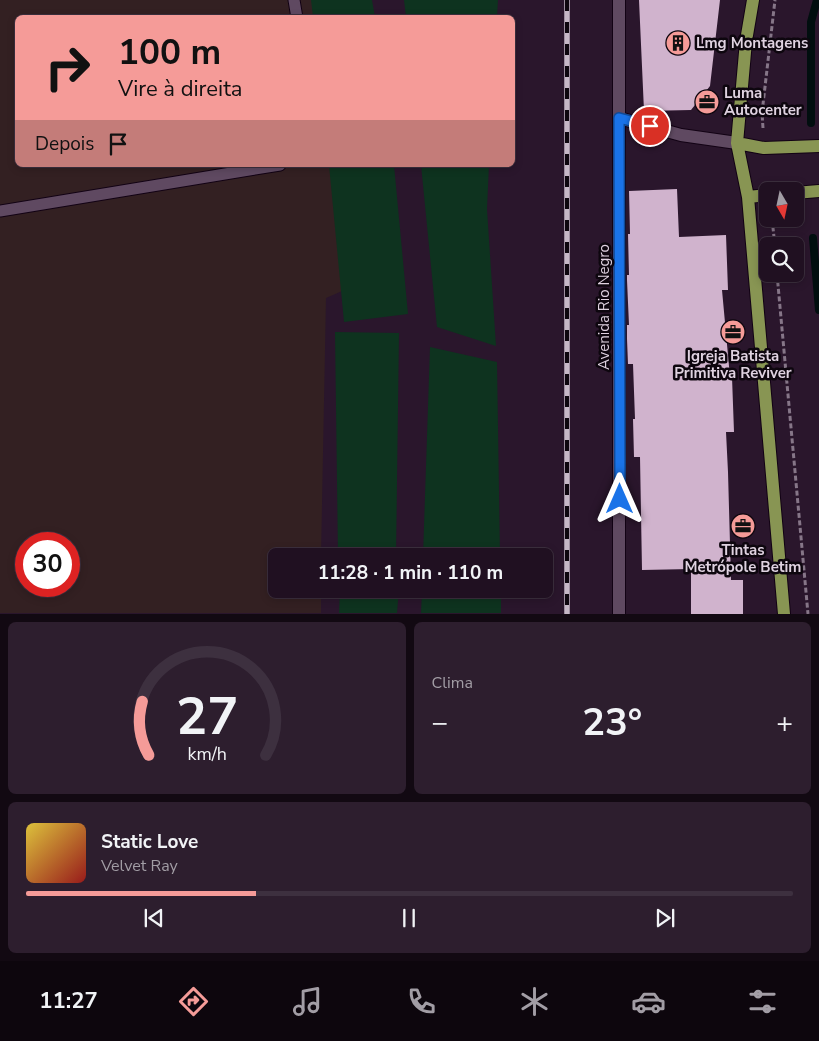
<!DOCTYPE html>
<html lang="pt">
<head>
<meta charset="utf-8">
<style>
	:root { --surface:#201021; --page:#2d1e2e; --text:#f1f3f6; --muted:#a29da5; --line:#3d303f; --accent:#f59b98 }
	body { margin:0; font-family:"Nunito Sans",sans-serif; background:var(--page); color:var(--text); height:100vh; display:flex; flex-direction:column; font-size:19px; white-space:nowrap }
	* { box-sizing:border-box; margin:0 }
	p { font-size:16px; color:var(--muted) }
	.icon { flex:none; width:28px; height:28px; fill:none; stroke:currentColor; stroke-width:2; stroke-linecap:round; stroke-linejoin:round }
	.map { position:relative; height:614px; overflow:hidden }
	.panel { display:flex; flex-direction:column; gap:8px; padding:8px; background:#120912; flex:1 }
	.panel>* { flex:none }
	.banner { position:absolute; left:15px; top:15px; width:500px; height:152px; border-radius:8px; box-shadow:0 2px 8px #0003,0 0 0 1px var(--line); background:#f59b98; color:#111; overflow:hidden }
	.needle { width:32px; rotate:171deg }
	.controls { position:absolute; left:759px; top:182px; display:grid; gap:10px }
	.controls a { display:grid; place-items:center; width:45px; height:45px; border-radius:8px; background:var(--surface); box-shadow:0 2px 8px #0003,0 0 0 1px var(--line); font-size:25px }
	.speed { position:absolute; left:15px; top:532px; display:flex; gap:10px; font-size:25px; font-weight:700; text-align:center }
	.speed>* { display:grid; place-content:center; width:65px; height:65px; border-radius:50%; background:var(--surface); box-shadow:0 2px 8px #0003,0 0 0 1px var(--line); line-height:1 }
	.speed .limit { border:8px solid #d22; background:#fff; color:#111 }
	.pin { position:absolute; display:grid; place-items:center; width:42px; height:42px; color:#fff; margin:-21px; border:2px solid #fff; border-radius:50%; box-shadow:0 1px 5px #0007 }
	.me { position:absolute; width:55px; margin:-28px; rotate:0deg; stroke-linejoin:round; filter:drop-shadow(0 0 4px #0008) }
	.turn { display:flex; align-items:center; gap:18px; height:105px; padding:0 20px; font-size:22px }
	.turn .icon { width:65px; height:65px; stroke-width:2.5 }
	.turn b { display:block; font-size:35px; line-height:42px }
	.then { display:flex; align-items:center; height:48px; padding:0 20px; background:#0003; gap:10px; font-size:19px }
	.big { font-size:38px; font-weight:700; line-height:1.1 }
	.panel .tile { flex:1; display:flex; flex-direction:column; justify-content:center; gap:8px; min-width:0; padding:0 18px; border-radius:8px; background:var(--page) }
	.panel .dial { align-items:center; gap:0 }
	.dial svg { height:130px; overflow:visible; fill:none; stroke:var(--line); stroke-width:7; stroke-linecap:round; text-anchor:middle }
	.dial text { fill:var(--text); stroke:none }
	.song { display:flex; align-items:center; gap:15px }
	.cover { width:60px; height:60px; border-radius:8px; background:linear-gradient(135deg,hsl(50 70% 55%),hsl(0 70% 35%)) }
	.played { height:5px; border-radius:2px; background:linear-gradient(90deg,var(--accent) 30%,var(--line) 30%) }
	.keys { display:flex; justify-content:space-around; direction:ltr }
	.heat { display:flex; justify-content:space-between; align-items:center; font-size:28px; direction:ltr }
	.panel .tiles { flex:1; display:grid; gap:8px; grid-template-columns:1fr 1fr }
	.tile:last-child { grid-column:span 2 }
	.trip { position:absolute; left:268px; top:548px; width:285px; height:50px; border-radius:8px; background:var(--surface); box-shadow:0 2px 8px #0003,0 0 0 1px var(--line); font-weight:700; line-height:50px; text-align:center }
	.menu { display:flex; height:80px; justify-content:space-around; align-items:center; background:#0d060d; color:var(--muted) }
	.menu .icon { width:35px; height:35px }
	.menu .current { color:var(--accent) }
	.menu b { font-size:22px; color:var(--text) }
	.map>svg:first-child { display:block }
	.industrial { fill:#332022; fill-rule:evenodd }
	.green { fill:#0e331f }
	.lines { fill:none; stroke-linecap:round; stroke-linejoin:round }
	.stream { stroke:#010e0f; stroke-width:8 }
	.building { fill:#d0b3cd }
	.service-casing { stroke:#120214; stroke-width:13 }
	.minor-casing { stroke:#120214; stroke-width:14 }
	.primary-casing { stroke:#120214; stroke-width:14 }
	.path { stroke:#867688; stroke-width:3; stroke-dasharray:5 2.5; stroke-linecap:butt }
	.service { stroke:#5f4961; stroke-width:11 }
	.minor { stroke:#5f4961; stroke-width:12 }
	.primary { stroke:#889553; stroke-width:12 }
	.rail-casing { stroke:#c6b8c7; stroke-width:5.5 }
	.rail { stroke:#0d060e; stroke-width:4; stroke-dasharray:11; stroke-linecap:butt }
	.route-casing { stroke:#114b97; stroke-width:12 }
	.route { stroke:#1a73e8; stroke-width:9 }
	.labels { text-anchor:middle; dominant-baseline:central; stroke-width:5; stroke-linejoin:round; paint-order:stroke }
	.poi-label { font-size:15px; font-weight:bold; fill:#dfd2e0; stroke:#0d060e; text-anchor:start }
	.street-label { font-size:15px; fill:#dfd2e0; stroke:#0d060e }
</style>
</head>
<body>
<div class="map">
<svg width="819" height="614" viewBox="0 0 819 614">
	<rect width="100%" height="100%" fill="#2a162c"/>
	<path class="industrial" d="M0,0H323L325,17L18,18V165H342L356,285L326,298L321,556H276V589H321V613H0ZM26,544H69V586H26Z"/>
	<path class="green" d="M311,0H372L375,17H313Z
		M404,0H498L497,17H406Z
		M329,165H394L408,314L344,322Z
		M421,165H489L487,209L496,346L437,327Z
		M335,332L399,333L396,556H338Z
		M430,347L497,362L500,556H423Z
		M340,589H399L397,613H339Z
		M422,589H501V613H421Z"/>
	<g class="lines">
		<path class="stream" d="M811,123V22L817,0
			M813,238L819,310"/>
	</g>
	<path class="building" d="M639,0H720L710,86L691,110L644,111Z
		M677,189L679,237L726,235L728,290H722L730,377H732L734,432H726L728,472L731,580H743V614H691V569L642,570L640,457H634L633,419H635L633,364H628L627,339V325H629L627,280V275H629L628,234H630L629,191Z"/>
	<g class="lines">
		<defs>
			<path id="service" d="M294,0L297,18
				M0,211L280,165"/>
			<path id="minor" d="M619,0V614
				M619,118L681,135L737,143"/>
			<path id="primary" d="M753,0L746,41L737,143L748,197L784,614
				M737,143L764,148L819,146
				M795,193L819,191
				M748,197L768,195"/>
		</defs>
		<use href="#service" class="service-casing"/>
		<use href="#minor" class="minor-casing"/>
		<use href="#primary" class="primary-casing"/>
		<path class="path" d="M763,128L762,113L775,0
			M772,219L775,246
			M777,274L808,614"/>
		<use href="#service" class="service"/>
		<use href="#minor" class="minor"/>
		<use href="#primary" class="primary"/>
		<defs>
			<path id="rail" d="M567,0V614"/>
		</defs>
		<use href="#rail" class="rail-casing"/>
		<use href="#rail" class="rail"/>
	</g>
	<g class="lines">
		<defs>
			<path id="route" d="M620,499L619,118L650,126"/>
		</defs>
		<use href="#route" class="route-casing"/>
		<use href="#route" class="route"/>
	</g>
	<defs>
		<symbol id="building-disc" viewBox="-11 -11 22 22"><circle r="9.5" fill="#f59b98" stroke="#0d060e"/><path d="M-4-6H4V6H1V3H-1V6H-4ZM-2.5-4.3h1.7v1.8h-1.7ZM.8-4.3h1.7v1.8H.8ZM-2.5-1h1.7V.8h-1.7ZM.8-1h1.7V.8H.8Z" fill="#111"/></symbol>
		<symbol id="office-disc" viewBox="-11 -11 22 22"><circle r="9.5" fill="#f59b98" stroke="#0d060e"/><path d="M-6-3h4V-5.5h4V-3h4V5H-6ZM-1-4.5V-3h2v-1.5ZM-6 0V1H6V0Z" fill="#111"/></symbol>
	</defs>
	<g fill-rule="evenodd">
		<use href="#building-disc" x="664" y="29" width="28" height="28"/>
		<use href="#office-disc" x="693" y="88" width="28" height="28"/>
		<use href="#office-disc" x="719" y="318" width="28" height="28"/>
		<use href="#office-disc" x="729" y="512" width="28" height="28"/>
	</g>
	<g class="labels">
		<g class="poi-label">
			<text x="696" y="43">Lmg Montagens</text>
			<text x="724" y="93">Luma<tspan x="724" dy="17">Autocenter</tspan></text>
			<text x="733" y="356" text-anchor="middle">Igreja Batista<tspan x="733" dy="17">Primitiva Reviver</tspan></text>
			<text x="743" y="550" text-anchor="middle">Tintas<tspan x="743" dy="17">Metrópole Betim</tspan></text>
		</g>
		<g class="street-label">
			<text transform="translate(604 307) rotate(-90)">Avenida Rio Negro</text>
		</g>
	</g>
</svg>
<div class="controls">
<a><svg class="needle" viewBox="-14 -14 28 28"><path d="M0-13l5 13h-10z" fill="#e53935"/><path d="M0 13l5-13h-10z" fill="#a29da5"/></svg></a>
<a><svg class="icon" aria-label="search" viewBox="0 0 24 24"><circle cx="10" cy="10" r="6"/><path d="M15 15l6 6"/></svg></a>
</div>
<div class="speed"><div class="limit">30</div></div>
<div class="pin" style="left:650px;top:126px;background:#d93025"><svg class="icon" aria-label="arrive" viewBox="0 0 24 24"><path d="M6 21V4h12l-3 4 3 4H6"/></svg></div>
<svg class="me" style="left:620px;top:499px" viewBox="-20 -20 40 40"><path d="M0-17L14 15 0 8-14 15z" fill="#1a73e8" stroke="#fff" stroke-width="4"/></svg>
<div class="trip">11:28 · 1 min · 110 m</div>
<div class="banner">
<div class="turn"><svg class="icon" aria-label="right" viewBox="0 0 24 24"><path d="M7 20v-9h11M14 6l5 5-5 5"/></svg><div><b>100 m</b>Vire à direita</div></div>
<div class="then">Depois<svg class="icon" aria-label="arrive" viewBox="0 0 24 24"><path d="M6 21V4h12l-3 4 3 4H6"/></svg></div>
</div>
</div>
<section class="panel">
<div class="tiles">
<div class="tile dial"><svg viewBox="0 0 100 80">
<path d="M14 69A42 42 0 1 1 86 69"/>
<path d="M14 69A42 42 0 0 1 10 36" stroke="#f59b98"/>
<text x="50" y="56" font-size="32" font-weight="700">27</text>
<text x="50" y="72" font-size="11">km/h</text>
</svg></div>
<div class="tile"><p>Clima</p>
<div class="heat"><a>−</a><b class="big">23°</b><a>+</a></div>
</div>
<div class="tile">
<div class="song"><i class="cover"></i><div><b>Static Love</b><p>Velvet Ray</p></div></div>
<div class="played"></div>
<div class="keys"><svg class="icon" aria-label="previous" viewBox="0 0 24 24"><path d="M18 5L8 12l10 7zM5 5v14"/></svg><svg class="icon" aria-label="pause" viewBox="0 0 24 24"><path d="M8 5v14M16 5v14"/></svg><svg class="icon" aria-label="next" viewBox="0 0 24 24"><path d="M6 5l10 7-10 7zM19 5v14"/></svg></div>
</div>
</div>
</section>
<nav class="menu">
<b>11:27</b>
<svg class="icon current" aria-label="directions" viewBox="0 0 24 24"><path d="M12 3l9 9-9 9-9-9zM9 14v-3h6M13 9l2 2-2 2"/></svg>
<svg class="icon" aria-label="music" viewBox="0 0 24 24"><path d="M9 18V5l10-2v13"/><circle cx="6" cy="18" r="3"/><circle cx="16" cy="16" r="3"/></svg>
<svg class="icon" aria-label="phone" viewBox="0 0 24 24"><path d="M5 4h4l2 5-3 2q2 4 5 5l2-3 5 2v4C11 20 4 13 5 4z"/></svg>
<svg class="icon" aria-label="climate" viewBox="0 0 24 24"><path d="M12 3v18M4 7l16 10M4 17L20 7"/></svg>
<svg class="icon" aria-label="car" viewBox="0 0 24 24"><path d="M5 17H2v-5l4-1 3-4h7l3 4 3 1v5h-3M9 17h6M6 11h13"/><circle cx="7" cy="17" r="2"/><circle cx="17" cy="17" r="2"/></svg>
<svg class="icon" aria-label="filters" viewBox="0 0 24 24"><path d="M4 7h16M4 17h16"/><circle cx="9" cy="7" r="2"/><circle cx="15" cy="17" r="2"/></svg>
</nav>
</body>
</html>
